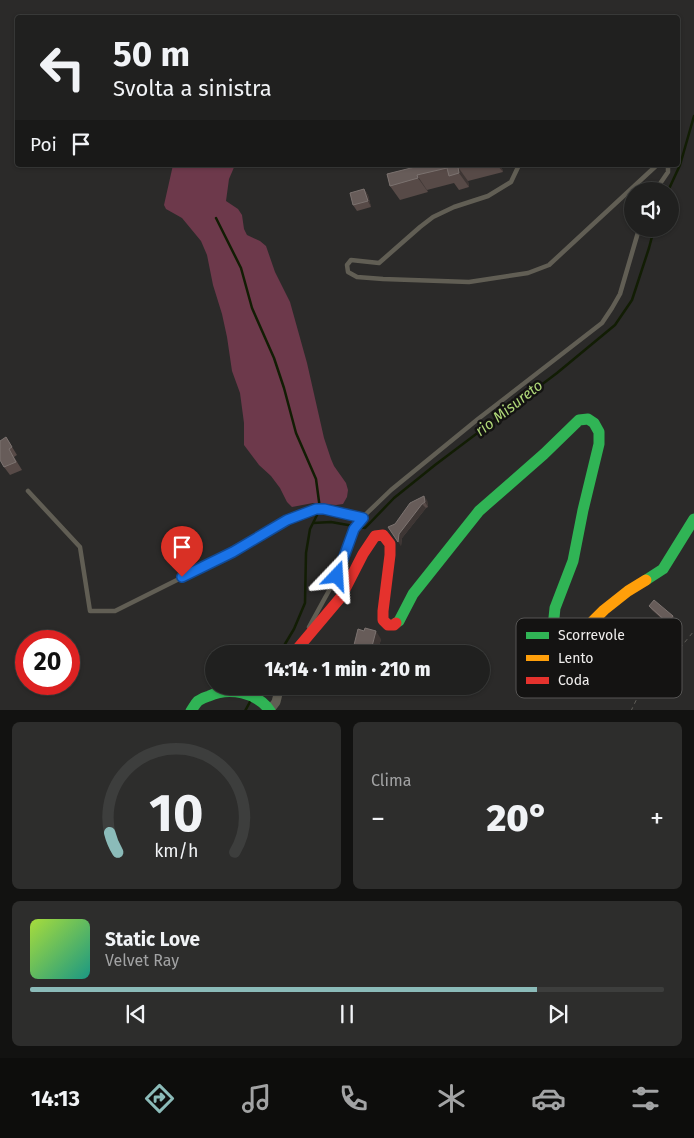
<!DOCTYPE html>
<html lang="it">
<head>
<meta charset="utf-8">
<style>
	:root { --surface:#20201f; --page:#2d2d2c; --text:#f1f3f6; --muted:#a2a3a4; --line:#3d3e3d; --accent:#8bbbb9 }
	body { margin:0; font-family:"Fira Sans",sans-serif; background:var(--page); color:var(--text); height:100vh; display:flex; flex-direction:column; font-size:19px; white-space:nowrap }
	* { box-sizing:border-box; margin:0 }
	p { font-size:16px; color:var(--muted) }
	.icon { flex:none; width:28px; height:28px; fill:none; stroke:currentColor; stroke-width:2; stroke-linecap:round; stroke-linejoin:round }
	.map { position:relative; height:710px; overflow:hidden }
	.panel { display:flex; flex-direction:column; gap:12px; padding:12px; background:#121211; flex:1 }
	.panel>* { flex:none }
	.banner { position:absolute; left:15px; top:15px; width:665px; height:152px; border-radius:5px; box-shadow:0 1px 4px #0004,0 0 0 1px var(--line); background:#20201f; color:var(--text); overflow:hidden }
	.fabs { position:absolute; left:624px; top:182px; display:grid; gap:10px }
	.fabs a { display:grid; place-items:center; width:55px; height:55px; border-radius:50%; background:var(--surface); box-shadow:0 1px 4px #0004,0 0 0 1px var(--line); font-size:25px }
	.speed { position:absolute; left:15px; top:630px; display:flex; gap:10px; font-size:25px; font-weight:700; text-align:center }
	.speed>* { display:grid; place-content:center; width:65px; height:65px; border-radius:50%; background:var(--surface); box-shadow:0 1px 4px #0004,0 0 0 1px var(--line); line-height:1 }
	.speed .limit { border:8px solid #d22; background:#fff; color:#111 }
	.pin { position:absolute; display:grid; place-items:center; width:42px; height:42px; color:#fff; margin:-51px -21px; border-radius:50% 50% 50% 0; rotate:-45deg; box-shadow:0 0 5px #0007 }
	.pin .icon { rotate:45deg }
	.me { position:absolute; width:55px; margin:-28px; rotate:20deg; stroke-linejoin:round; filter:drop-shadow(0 0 4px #0008) }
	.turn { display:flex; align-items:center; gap:18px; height:105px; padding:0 15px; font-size:22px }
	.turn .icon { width:65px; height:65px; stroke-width:2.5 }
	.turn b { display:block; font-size:35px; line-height:42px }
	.then { display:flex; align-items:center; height:48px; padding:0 15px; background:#0003; gap:10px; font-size:19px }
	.big { font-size:38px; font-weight:800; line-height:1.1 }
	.panel .card { flex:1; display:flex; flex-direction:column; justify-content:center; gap:8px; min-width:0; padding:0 18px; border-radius:8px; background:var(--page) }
	.panel .dial { align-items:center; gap:0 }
	.dial svg { height:130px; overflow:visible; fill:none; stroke:var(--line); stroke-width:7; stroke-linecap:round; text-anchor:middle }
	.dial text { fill:var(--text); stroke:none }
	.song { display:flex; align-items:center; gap:15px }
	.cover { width:60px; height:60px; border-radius:8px; background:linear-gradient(135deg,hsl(80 70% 55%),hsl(170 70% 35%)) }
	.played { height:5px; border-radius:2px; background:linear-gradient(90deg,var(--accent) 80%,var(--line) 80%) }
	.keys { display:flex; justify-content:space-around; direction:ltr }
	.heat { display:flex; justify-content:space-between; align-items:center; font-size:28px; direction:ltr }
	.panel .tiles { flex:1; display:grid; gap:12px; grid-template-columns:1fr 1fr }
	.card:last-child { grid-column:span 2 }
	.trip { position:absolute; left:205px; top:645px; width:285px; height:50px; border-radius:25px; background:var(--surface); box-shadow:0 1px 4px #0004,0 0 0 1px var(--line); font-weight:800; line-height:50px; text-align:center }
	.tab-bar { display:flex; height:80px; justify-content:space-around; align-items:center; background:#0d0d0c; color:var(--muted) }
	.tab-bar .icon { width:35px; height:35px }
	.tab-bar .current { color:var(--accent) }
	.tab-bar b { font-size:22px; color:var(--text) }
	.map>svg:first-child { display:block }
	.green { fill:#6d394b }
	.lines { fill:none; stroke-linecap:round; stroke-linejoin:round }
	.stream { stroke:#121d04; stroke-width:2.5 }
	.path { stroke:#5f5d58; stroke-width:1; stroke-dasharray:4 4; stroke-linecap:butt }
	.lane { stroke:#615e54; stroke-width:4.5 }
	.street { stroke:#615e54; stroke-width:9 }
	.fast { stroke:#30b455; stroke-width:11 }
	.slow { stroke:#ff9f0a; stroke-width:11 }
	.jam { stroke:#e5322d; stroke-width:11 }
	.wall { fill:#574a47 }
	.shaded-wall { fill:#3e3634 }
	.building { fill:#675c59; stroke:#7c7370 }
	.route-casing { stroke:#114b97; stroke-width:12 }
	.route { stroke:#1a73e8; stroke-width:9 }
	.labels { text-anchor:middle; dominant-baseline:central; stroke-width:5; stroke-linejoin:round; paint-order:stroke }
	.water-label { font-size:15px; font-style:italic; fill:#b0d878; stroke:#141312 }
	.key { fill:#141312; stroke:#565554; stroke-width:1 }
	.key-label { font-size:14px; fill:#f0eeed }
</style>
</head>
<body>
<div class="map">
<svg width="694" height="711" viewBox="0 0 694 711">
	<rect width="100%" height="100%" fill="#2b2a29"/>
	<path class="green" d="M173,165H235L229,179L226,201L238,209L242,215L244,229L247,235L260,241L266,246L275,272L290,302L307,363L324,438L331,459L334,466L346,483L348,490L347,497L343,504L336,505L313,503L292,507L287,502L280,488L271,476L259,465L244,445V423L240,393L232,371L227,337L222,314L213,285L207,255L201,241L182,218L166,209L164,205Z"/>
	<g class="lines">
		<path class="stream" d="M668,191L680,165L694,116
			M216,218L241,268L252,308L274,358L284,388L296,433L316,479L320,509L310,529L306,553L305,603L294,629L279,654
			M313,523L331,522L365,528L394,498L435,465L557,373L615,325L632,300L649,248L654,229
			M255,694L260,686
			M245,711L251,700"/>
		<path class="path" d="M631,711L641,690L670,660L694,631"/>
		<path class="lane" d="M519,165L511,182L488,196L454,207L433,217L420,227L379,263L351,260L347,265L348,272L357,277L383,279L469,282L528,273L549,265L657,165
			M655,191L668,172V165
			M28,491L80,547L90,611H115L233,552L287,520L316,509H324L363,518
			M309,627L337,576L354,529L365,515L391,490L478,419L602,323L612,308L620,294L639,229"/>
		<path class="street" d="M270,710L276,702L280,686"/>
		<path class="fast" d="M646,580L663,569L694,519
			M396,623L399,621L413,594L479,511L544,454L579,420L588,419L594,423L599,432V444L583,510L573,561L555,608L553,627
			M191,711C193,708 195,704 198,701C201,699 205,697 209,696C229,687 257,692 270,711"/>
		<path class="slow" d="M553,627L548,673L550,683L557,687L565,684L589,625L604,610L628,591L646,580"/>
		<path class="jam" d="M296,654L298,648L341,597L363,554L375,536L383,535L390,544V555L383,611V620L388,625H394L396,623"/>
	</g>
	<path class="wall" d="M419,165H501L503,172L468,181L469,187L459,190L454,183L427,190L428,192L400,200L390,186Z
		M364,189L368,195L371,207L357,211L353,205Z
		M6,437L17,455L14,457L22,470L10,475L4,467Z
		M427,500L428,507L426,508L402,538L401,546L395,524Z
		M649,606L673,616L676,621L671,627L652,610Z
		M618,629L648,639L668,629L671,635L655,658L658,663L651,673L644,669L640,663L647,654L633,644L629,640L622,635Z
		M381,639L377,654H358L359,652L354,645Z"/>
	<path class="shaded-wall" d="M497,165H501L503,172Z
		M458,167L468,181L469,187L459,173Z
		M417,175L427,190L428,192L418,178Z
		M364,189L368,195L371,207L368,201Z
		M424,496L427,500L428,507L425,502Z
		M422,504L426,508L402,538L401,546L398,542L399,534Z
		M673,616L676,621L671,627L668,623Z
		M668,629L671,635L655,658L658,663L651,673L647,667L654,658L651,653Z
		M376,631L381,639L377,654H370Z"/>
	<path class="building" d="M419,165H465L458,167L459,173L449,176L447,168L417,175L418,178L390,186L387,174L419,166Z
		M364,189L368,201L353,205L350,193Z
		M6,437L12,447L9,449L16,462L4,467L0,460V441Z
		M424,496L425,502L422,504L399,534L398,542L388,527L395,524L410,503Z
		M654,600L673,616L668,623L649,606Z
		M365,628L376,631L370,654H358L360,648L354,645L358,629L364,631Z"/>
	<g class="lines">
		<defs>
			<path id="route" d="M182,577L233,552L287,520L316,509H324L363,518L354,529L337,576"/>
		</defs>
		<use href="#route" class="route-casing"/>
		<use href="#route" class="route"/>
	</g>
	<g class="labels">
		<g class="water-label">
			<text transform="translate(509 408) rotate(-38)">rio Misureto</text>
		</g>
	</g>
	<rect x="516" y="618" width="166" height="80" rx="8" class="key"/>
	<rect x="526" y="632" width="23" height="7" fill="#30b455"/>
	<rect x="526" y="655" width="23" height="6" fill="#ff9f0a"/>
	<rect x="526" y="677" width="23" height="7" fill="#e5322d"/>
	<g class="key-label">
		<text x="558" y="640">Scorrevole</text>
		<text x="558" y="663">Lento</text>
		<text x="558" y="685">Coda</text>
	</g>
</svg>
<div class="fabs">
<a><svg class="icon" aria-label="sound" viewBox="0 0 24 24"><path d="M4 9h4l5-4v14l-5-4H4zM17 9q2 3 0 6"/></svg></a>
</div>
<div class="speed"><div class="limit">20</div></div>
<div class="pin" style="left:182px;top:577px;background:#d93025"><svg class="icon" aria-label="arrive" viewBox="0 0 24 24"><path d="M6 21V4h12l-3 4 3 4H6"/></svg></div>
<svg class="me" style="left:337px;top:576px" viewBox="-20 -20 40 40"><path d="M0-17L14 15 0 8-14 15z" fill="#1a73e8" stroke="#fff" stroke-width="4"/></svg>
<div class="trip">14:14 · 1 min · 210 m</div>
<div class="banner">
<div class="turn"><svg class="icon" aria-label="left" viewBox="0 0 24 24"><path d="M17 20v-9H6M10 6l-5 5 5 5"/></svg><div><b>50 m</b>Svolta a sinistra</div></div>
<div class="then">Poi<svg class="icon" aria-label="arrive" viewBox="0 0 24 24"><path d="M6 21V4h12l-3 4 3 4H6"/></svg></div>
</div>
</div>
<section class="panel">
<div class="tiles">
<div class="card dial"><svg viewBox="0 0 100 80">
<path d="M14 69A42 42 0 1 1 86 69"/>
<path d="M14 69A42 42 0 0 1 9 57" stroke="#8bbbb9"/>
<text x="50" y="56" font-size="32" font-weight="700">10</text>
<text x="50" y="72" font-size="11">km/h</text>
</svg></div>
<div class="card"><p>Clima</p>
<div class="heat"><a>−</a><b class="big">20°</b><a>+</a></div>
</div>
<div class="card">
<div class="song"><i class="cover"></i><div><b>Static Love</b><p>Velvet Ray</p></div></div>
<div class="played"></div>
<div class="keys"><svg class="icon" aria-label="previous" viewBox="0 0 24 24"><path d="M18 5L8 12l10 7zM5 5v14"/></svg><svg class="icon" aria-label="pause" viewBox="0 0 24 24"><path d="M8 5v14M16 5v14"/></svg><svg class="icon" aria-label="next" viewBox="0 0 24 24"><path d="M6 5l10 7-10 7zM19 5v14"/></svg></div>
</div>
</div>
</section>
<nav class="tab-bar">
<b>14:13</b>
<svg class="icon current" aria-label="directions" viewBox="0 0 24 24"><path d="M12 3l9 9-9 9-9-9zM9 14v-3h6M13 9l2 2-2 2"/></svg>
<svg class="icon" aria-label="music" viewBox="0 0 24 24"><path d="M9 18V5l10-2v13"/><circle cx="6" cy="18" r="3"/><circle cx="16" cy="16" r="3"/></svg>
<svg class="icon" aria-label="phone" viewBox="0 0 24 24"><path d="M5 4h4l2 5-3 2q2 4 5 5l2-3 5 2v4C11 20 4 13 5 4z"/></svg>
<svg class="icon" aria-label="climate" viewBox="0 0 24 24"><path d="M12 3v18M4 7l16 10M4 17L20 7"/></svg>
<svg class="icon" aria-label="car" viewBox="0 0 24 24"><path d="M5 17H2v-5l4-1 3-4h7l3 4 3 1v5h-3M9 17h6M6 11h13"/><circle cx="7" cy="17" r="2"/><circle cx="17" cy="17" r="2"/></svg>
<svg class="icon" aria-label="filters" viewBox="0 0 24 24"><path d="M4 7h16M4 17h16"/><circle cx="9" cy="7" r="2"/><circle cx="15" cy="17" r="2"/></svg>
</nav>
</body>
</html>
